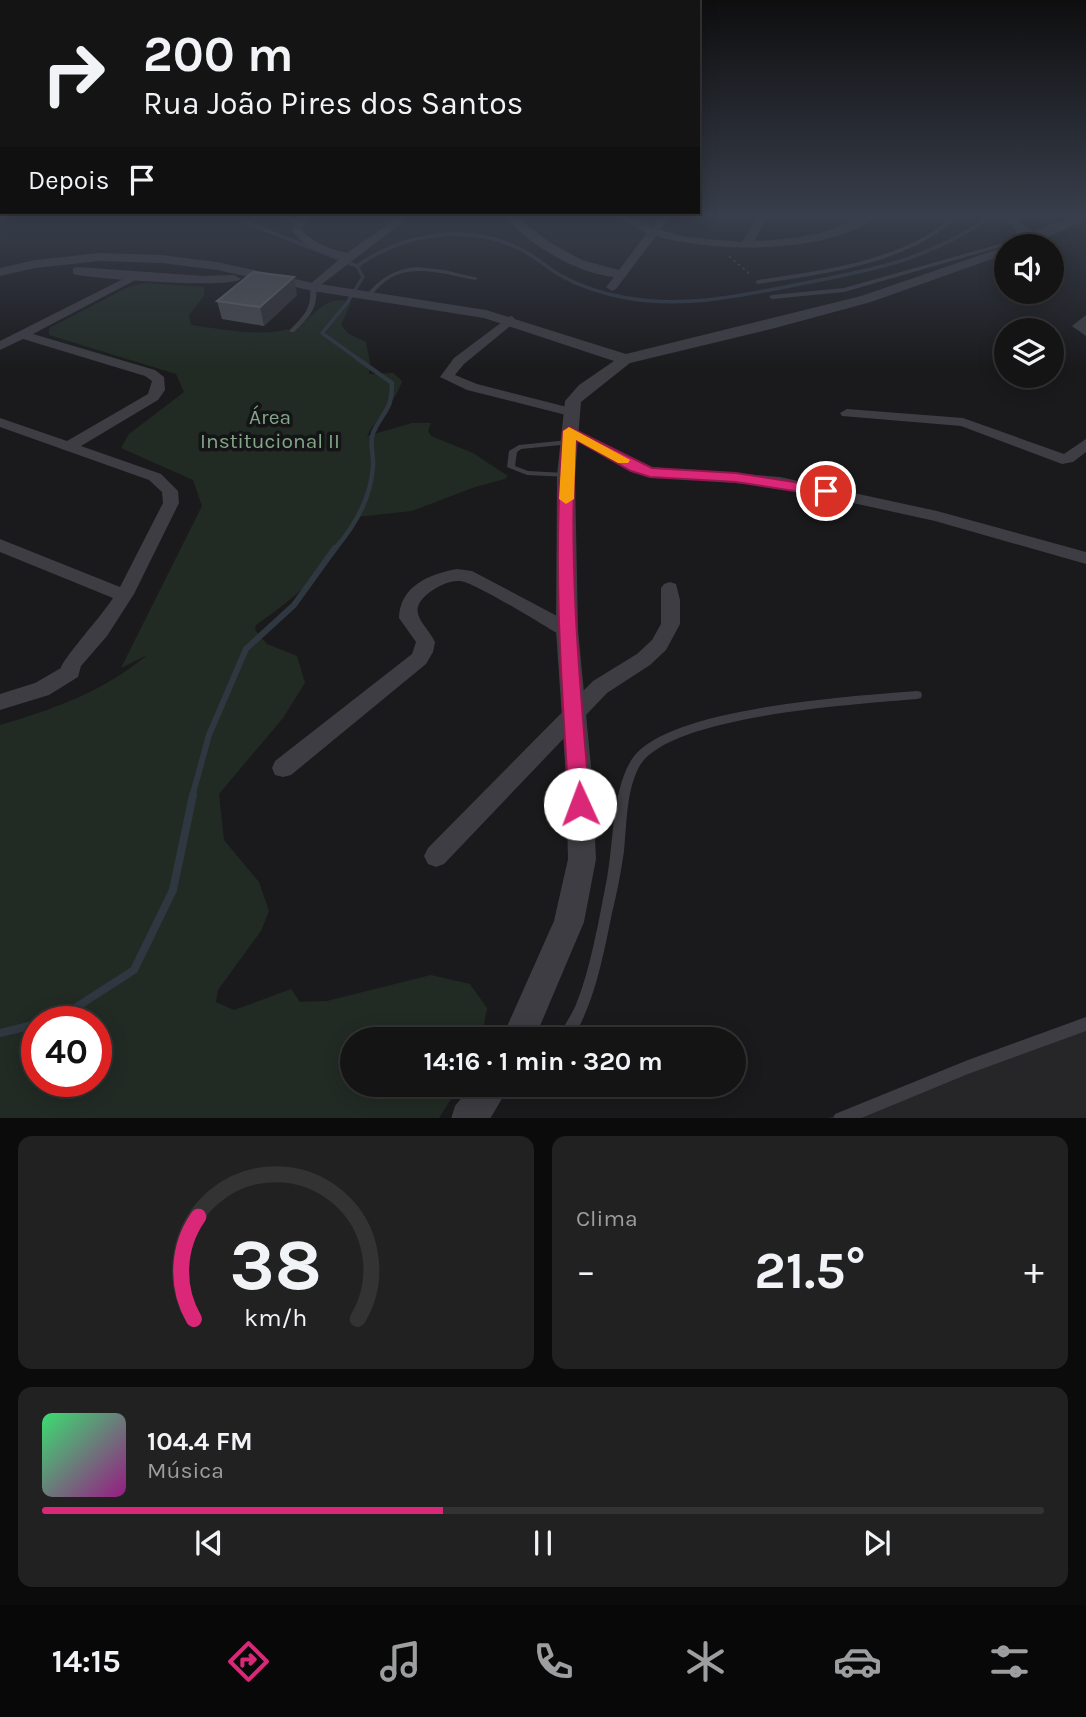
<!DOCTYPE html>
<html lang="pt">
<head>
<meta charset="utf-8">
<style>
	:root { --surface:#141415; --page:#212122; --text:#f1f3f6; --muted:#9d9ea0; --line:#333334; --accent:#db2777 }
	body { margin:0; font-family:Karla,sans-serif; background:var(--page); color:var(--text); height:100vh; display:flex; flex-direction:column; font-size:26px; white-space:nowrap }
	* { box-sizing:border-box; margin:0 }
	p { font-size:23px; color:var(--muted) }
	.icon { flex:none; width:38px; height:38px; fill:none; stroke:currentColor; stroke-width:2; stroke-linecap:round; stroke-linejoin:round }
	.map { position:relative; height:1118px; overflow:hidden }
	.panel { display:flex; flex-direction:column; gap:18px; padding:18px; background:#0b0b0c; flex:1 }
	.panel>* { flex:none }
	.guide { position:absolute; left:0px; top:0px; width:700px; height:214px; box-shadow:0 4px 18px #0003,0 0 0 2px var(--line); background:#141415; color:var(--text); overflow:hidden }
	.tools { position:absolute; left:994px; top:234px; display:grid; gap:14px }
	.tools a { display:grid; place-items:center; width:70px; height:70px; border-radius:50%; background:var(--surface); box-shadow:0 4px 18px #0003,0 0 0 2px var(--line); font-size:35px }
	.speed { position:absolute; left:21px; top:1006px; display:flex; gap:14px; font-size:35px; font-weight:700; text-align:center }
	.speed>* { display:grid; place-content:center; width:91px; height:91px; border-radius:50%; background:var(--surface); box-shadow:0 4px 18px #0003,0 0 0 2px var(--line); line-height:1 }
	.speed .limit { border:10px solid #d22; background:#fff; color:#111 }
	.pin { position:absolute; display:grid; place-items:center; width:60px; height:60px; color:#fff; margin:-30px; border:4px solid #fff; border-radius:50%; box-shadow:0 2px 7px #0007 }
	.me { position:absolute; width:77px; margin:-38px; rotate:358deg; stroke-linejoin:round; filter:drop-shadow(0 0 5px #0008) }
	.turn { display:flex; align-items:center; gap:24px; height:147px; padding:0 28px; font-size:32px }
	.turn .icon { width:91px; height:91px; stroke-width:2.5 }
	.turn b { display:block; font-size:49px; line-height:60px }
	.then { display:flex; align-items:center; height:66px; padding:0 28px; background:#0003; gap:14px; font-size:26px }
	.big { font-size:52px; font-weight:700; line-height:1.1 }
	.panel .card { flex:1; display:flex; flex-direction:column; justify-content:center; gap:10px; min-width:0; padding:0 24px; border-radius:14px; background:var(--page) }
	.panel .dial { align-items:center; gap:0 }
	.dial svg { height:182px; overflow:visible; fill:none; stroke:var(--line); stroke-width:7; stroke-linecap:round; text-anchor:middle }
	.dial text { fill:var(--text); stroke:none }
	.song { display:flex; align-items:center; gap:21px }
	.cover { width:84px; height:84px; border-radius:10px; background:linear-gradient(135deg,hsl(140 70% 55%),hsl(310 70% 35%)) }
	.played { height:7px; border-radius:4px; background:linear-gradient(90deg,var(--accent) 40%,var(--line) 40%) }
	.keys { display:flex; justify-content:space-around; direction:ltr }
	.heat { display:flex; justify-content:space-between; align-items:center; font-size:38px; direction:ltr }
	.panel .tiles { flex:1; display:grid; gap:18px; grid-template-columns:1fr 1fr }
	.card:last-child { grid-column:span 2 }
	.trip { position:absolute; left:340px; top:1027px; width:406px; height:70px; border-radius:35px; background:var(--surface); box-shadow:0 4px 18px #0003,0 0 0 2px var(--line); font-weight:700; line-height:70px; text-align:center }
	.tabs { display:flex; height:112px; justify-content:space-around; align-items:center; background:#080808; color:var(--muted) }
	.tabs .icon { width:49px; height:49px }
	.tabs .selected { color:var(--accent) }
	.tabs b { font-size:32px; color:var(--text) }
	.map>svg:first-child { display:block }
	.built { fill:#262629 }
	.green { fill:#212b24; fill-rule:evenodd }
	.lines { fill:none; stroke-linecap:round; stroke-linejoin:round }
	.stream-far3 { stroke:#2f3741; stroke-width:3.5 }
	.stream-far2 { stroke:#2f3741; stroke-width:4.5 }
	.stream-far1 { stroke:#2f3741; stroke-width:6 }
	.stream { stroke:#2f3741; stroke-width:8 }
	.path { stroke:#414248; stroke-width:2; stroke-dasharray:2.5 3.5; stroke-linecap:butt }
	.service { fill:#3d3d43; fill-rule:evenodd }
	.minor { fill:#3d3d43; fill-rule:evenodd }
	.tertiary { fill:#3d3d43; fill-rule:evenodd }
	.wall { fill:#484a4e }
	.shaded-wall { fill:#313235 }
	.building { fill:#53555a; stroke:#616369; stroke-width:2 }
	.route { fill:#db2777; stroke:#8e194d; stroke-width:2 }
	.slow { fill:#f59e0b }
	.labels { text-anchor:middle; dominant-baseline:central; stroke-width:7; stroke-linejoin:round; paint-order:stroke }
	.park-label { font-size:21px; fill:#83a789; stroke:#151517 }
</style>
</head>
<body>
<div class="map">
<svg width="1086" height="1119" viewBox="0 0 1086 1119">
	<rect width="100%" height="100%" fill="#1a1a1c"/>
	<path class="built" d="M1086,1017V1118H828Z"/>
	<path class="green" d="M146,283L204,287V296L189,315L191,325C222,329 259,337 290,329C315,322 320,293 351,302L341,325L349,334L366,342L370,363L369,374L393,373L402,381C396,402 377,416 367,436L412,423H431L428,431L431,436L473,453L508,476L505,479L475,487L412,511L357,517C335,564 298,596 256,625L255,630L267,644L297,656L305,683L283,718L219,794L224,840L259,882L269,911L261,931L218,990L216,1002L234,1010L291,989L300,1002L327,1001L431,975L470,984L487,1008L481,1040H352V1085H460L439,1118L0,1119V725C54,709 103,692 147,655L121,668L202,506L193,480L121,448L129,434L184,392L176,374L49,335V328L128,287ZM37,1022H96V1082H37Z"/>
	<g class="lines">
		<path class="stream-far3" d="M240,220L357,266
			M361,361L322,333L347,303L363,277L357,266C402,234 467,223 518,248C532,254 544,265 558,274C579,286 603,294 627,298C685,308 739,296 795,285C866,271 923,262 984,221L981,215"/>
		<path class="stream-far2" d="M334,550C355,526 371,499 373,466C374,456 369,443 373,433C383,410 392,412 392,383L358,359"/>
		<path class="stream-far1" d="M192,797L209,735L246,649L294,605L335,548"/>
		<path class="stream" d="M43,1022L61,1017L134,970L173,890L193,795
			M0,1033L37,1024"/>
		<path class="path" d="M729,256L751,275"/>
		<path class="service" d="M276,215H283L301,223L296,224Z
			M955,215H961C906,265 828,273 758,284L755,282L758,280C818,271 881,264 934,231C941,226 948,220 955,215Z
			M1011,219H1015L1023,234L1018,242L844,292L772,299L769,297L772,295L844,288L1014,240L1017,234L1010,220Z
			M417,267L444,270L478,278L475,280C444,274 408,261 382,284C377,288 374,293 370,297L365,296C381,278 392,270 417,267Z
			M313,285L316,287C318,310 309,317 294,332H290V330C304,315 312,309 310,287Z
			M568,440L572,442L571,444L521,449L517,452L515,466L528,471L566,473L570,475L569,477L527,475L507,467L509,451L519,445Z
			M917,691L921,692L922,695L921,698L917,699C861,704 666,715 639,767C626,792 627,823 624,851C621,872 617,893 612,913C603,957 595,1001 572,1040H557C562,1028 570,1018 575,1007C591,968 599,919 607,878C614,841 612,790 632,759C666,707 856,696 917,691Z
			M1086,1017V1031L968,1074L859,1119H833L835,1114L968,1060Z"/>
		<path class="minor" d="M300,215H310L301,229C313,243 329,249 347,253L401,215H412L313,291L307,287L309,285L341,258C320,253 304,247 291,229Z
			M503,215H514L549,242L582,260L619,270L647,233L614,215H627L652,227L661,215H671L660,230L687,237L742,242L759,215H769L754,241C778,240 803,238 826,231C844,226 861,214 879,215C831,255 713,253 656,236L616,289L612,291L606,287L614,277C575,273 528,244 503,215Z
			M999,215H1010L1039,236L1030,238Z
			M135,273L145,275L33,334L155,370L164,377L165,390L158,400L81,446L161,474L178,491L179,503L134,594L107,636L81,666L78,677L49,695L0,710V694L35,683L61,668C62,660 104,613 113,598L0,552V539L120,587L163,503L162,492L149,480L0,427V418L67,441L148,394L152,381L145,376L23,339L0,350V341Z
			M1086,315V336L1072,326Z
			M510,316L514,317V323L464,364L455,375L477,384L575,409L577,412L575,415L570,416L467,390L440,377L454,358Z
			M847,409L963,418L1064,454L1086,439V452L1073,462L1062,464L961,426L842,416L840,413Z
			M569,427L651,467L780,477L937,511L1086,552V564L935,521L780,487L644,475L631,471L564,434L562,431L564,428Z
			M457,569L472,571L574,625L577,630L574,635H560C543,625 474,582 460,581C450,580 438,586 430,592C404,612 425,622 435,642L433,652L426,664L291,775L283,777L275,775L272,768L275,761L412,654L416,642L399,618C400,586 429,574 457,569Z
			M670,582L676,584L680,600V624L666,650L650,665L607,693L444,864L436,867L428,864L424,856L428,848L593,681L637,654L652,640L661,624V588L664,584Z"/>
		<path class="tertiary" d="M1081,215H1086V221C1060,230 1034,247 1006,247V254L871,302L775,328L630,363L581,402L575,475L578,630L592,777L596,859L584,922L534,1040H501L554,921L568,859L566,777L556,630L557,475L565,401L579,385L614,361L484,318L313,291L217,270L162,263L100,261L35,268L0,276V268L35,260L100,253L162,255L217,262L313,283L486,310L626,354L861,296L1007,246L1048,225Z
			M78,267L203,276L234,275L241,279C229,289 95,279 73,274V268Z
			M472,1085H510L490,1119H451L455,1106Z"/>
	</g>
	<path class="wall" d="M297,295L264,326L222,319L217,301Z"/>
	<path class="shaded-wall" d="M294,277L297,295L264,326L260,307Z"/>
	<path class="building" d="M253,272L294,277L260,307L217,301Z"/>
	<linearGradient id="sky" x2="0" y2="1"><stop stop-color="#0e0e0f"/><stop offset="0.58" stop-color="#383e4b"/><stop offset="1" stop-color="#383e4b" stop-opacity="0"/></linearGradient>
	<rect width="1086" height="371" fill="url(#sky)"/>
	<path class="route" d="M569,427L652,468L736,473L826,487L833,491L826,496L736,482L650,477L631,471L576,440C568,562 580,684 590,804L587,811L580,813L572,811L569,804C561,680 552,556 563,431Z"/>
	<path class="slow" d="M569,427L630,460L628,463H618L576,440L574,499L566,504L559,499L563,431Z"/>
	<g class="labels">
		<g class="park-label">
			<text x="270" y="417">Área<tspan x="270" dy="24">Institucional II</tspan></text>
		</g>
	</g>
</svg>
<div class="tools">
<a><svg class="icon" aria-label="sound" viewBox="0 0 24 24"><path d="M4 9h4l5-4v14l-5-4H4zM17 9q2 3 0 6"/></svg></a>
<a><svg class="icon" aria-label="layers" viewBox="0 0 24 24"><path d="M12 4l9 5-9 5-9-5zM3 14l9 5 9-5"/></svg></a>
</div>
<div class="speed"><div class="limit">40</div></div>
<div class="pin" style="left:826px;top:491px;background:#d93025"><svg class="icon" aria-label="arrive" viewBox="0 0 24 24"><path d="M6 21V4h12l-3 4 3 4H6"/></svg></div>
<svg class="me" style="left:580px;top:804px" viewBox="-20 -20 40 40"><circle r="19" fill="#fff"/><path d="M0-13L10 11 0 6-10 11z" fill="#db2777"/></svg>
<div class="trip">14:16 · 1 min · 320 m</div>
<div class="guide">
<div class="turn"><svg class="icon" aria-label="right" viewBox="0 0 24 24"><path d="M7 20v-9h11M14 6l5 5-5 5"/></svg><div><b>200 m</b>Rua João Pires dos Santos</div></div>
<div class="then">Depois<svg class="icon" aria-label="arrive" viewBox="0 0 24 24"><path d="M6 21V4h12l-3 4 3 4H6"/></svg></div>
</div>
</div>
<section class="panel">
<div class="tiles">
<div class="card dial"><svg viewBox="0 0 100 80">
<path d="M14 69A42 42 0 1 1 86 69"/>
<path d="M14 69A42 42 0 0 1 16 24" stroke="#db2777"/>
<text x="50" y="56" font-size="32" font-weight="700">38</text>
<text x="50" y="72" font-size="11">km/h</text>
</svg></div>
<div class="card"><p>Clima</p>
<div class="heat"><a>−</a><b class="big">21.5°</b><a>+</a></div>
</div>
<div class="card">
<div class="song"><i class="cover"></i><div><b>104.4 FM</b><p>Música</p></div></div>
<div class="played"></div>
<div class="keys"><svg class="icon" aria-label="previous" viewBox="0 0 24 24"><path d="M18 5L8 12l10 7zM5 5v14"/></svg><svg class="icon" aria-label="pause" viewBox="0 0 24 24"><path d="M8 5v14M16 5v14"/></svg><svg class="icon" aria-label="next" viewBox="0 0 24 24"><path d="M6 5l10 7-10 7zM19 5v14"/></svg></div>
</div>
</div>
</section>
<nav class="tabs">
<b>14:15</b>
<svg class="icon selected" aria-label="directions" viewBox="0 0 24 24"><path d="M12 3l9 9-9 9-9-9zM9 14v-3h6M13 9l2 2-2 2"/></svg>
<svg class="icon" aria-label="music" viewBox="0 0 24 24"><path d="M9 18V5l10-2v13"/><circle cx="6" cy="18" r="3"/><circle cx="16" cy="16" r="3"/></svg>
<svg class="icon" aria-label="phone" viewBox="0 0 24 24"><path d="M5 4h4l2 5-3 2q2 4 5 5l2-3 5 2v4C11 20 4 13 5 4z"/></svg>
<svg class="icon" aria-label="climate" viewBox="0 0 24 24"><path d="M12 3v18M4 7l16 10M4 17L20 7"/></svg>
<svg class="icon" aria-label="car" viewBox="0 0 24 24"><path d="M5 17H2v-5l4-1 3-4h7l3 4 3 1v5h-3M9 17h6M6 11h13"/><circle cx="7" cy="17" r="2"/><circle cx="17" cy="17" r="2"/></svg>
<svg class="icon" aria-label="filters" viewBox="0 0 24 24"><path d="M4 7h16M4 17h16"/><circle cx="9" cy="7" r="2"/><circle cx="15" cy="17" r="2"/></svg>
</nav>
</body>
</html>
